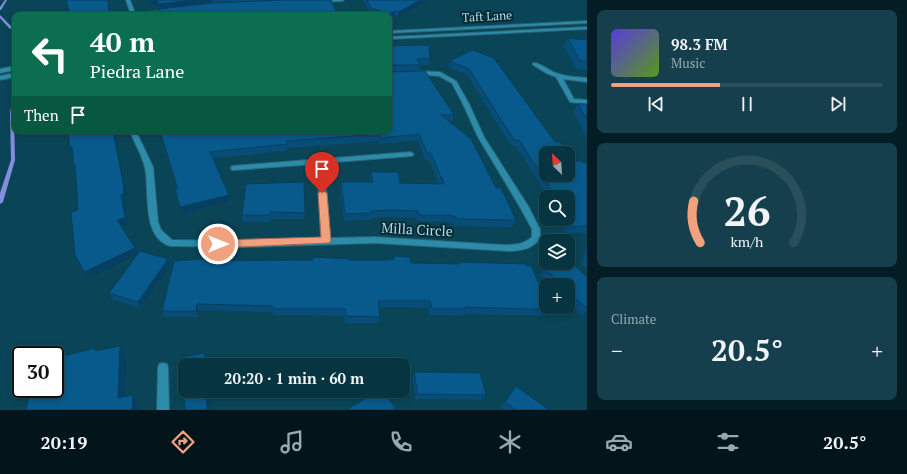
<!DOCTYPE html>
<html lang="en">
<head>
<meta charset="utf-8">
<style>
	:root { --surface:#073441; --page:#153f4c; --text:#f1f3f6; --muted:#98aab1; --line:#284f5a; --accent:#f2a17e }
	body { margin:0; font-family:"PT Serif",serif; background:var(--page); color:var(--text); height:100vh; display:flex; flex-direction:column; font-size:15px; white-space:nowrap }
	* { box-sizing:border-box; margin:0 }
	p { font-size:13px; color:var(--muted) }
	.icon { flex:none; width:22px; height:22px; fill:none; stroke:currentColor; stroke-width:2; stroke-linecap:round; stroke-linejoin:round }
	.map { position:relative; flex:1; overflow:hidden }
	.sheet { display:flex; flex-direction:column; gap:10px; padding:10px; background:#041d24; width:320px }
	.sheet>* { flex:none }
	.guide { position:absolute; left:12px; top:12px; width:380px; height:122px; border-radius:8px; box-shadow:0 2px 6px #0003,0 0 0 1px var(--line); background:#0b6e4f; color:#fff; overflow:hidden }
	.needle { width:26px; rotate:335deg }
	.controls { position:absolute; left:539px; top:146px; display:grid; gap:8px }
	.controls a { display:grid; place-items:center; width:36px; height:36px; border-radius:8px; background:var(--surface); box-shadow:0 2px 6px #0003,0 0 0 1px var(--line); font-size:20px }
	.speed { position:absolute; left:12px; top:346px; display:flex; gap:8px; font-size:20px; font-weight:700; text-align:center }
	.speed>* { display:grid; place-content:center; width:52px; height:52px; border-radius:50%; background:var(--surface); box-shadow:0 2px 6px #0003,0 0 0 1px var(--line); line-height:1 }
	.speed .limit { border:2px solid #111; border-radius:6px; background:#fff; color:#111 }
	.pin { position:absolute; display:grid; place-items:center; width:34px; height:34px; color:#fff; margin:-41px -17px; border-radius:50% 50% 50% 0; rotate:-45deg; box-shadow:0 0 4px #0007 }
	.pin .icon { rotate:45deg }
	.me { position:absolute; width:44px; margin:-22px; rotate:90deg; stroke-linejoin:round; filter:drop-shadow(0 0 3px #0008) }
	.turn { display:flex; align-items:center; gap:14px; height:84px; padding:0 12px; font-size:18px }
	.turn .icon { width:52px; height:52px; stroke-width:2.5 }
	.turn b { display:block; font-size:28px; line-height:34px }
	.then { display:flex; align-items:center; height:38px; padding:0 12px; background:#0003; gap:8px; font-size:15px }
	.big { font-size:30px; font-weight:700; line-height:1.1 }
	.sheet .tile { flex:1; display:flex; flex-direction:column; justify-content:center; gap:6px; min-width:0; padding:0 14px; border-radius:8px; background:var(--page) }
	.sheet .dial { align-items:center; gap:0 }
	.dial svg { height:104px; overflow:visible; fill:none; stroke:var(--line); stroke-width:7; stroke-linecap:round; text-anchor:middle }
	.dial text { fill:var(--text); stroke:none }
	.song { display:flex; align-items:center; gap:12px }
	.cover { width:48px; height:48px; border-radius:6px; background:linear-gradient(135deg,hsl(250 70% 55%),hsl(90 70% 35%)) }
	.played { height:4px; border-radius:2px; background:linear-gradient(90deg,var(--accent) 40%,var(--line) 40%) }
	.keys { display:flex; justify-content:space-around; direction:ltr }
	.heat { display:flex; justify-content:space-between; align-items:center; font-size:22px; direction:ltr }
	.trip { position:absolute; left:178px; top:358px; width:232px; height:40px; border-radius:8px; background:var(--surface); box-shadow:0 2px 6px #0003,0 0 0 1px var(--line); font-weight:700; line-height:40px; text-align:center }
	.menu { display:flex; height:64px; justify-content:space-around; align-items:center; background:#03151a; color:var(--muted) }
	.menu .icon { width:28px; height:28px }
	.menu .current { color:var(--accent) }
	.menu b { font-size:18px; color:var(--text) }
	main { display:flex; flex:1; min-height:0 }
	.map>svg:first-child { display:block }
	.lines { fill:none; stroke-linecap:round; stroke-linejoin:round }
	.stream { fill:#848ddc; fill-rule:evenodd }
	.lane-casing { stroke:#2a6375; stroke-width:2 }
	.street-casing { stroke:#2a6375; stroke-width:2 }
	.lane { fill:#2b8ba9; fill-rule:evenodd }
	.street { fill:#2b8ba9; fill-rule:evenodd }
	.wall { fill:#074d78 }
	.shaded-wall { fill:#063f62 }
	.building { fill:#085a8c; stroke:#063f62 }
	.route { fill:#f2a17e; stroke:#9d6952 }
	.labels { text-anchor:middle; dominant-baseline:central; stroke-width:4; stroke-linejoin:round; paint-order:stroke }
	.far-street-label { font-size:12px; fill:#aedced; stroke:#082a34 }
	.street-label { font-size:14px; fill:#aedced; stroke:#082a34 }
</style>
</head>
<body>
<main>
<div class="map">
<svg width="587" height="410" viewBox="0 0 587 410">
	<rect width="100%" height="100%" fill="#094557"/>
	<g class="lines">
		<path class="stream" d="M5,0H7L1,10H0V7Z
			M0,15L11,26L15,29V31L9,28L0,18Z
			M14,90H15L14,113L15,160L3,202L0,204V193L11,160L10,113Z"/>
		<defs>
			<path id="lane" d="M533,63C540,62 549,71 556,73C566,77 577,77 587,78V82L563,79L574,99L587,100V104L570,102L556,77L546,73L533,65Z
				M163,363L167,364L168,368L169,410H157L158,368L159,364Z"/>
			<path id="street" d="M126,0H130L135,13L169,10L171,11L145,15H131Z
				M320,0H344L342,1L321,2L319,1Z
				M587,21V23L389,33V31Z
				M587,27V29L389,39V37Z
				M15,66V70L0,73V69Z
				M416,71L440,72L456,81L469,104L484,137L528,206L540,229V238C533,249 521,251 508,251L375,243L244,247L170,246C141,237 150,192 145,168C143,157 134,142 130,131H136L153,167L158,222L161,230L172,240L244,241L321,238L317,164L235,170H232L231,168L232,166L410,152L414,154L412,156L324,163L330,238L375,237L503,245C514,245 523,245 532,237V229L520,207L478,137L463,104L452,83L439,76L414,74L413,73Z
				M15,73V77L0,80V76Z"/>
		</defs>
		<use href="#lane" class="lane-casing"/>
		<use href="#street" class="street-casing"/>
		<use href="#lane" class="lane"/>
		<use href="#street" class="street"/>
	</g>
	<path class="wall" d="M148,0H331L186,6L159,9L158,4L149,5Z
		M363,0H428L398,17L394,16L389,19V15H377L371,13Z
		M568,38L587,40V72L586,70L576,69L564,46Z
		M389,46L430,59L429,65H421L420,71L454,115L452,121H448L496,188L516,220L512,227L454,226V223H449V222L417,221L416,218L390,217L371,218V220L344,221L340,189L341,182H370V178L371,172L400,183L439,184L429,160H425L418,140L379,144L378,141L287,148V151L213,158L230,201L182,214L175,189H177L161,134H158L157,131H389L419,71L389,72Z
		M472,50L555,142L574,161L583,163L587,162V233H567L558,219H568V197H548L516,146H511L467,75L449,67L450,61Z
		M578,104H587V138L573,112Z
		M246,184L305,213L304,219H271L270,222H242V215Z
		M587,246V268L581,265Z
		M394,256L411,263L459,264V262L551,310L546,316L464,314L463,316L429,315L428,308L379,307L380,317L378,323H345L344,316L273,315V312L199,310L198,317H164L162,311L206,261L387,260L393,259Z
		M168,259L170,266L141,308L112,299L109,293Z
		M544,268L587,277V314L582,316L568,302V285H550L540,275Z
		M414,372L486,395L482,400L416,399L412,378Z
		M516,386L549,410H504L501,407L512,391Z"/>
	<path class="shaded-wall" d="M148,0H212L213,4L159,9L158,4L149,5Z
		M420,0H428L398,17L399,12Z
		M108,1L110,6V15H109Z
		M395,11L394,16L389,19L390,14Z
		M113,131H114L127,195H125L126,201H124L128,225L120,227L117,220L123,189Z
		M157,131H160L161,134H158Z
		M70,147H72L73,154Z
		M229,195L230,201L182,214L180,207Z
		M135,248L138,254L87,279L84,272Z
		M168,259L170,266L141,308L138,302Z
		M197,304L199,310L198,317L196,311Z
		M587,311V314L582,316Z
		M120,346L126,356L125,408L118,398Z
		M204,353L206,359V365H205Z
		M206,391H208L209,410H207Z
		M133,395L139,404V410H132Z"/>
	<path class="building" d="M66,0H108L109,15H70Z
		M157,0H196L158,4Z
		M283,0H331L338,15H160L159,9L212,3Z
		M367,0H420L399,12L395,11L390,14L371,8Z
		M568,38L587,40V61H580Z
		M429,45L430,59H417L421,65H390L389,66V46Z
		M472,50L494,58L555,142H560L568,153H546V175H568V153L574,161H581L583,163L587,162V226L571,227L566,219H568V197H556L519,140H514L469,69L450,61Z
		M425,71L454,115H441L471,139L496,188H501L516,220L457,219L456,217H452L451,215H419L418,211L391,210L371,211L372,213L345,214L341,182H373L371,172H398L400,183L444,184L431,153H427L419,134L381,138L379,134L286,141L287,144L210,152L229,195L180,207L175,189H178L160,131H389V72Z
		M578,104H587V120Z
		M68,131H113L124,188L123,189L124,194L121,195L125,218L117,220L135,248L84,272L75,255L71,212L78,210L75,164L74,165L72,147H70Z
		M304,182L305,213L270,212V215H242L246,184Z
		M140,251L168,259L138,302L109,293Z
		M394,256L410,257L411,263L460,264L459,262L526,264L527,266H531L546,299V307H550L551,310L465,307L466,309H432L430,301H378L380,317L346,316L345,309H273V306L197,304L196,311H162L174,261L206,259L205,261L302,260H313V257L350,259L349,260H387L394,259Z
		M568,259L587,277V309L568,291V285H562L544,268L557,263H568Z
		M120,346L118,398L133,395L132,410H26L30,389H55V358L95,348V351Z
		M204,353L205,365H185V391H206L207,410H185L183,357Z
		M414,372L480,373L486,395L418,394Z
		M516,386L549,410H516L505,402Z
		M378,391H383L396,409L394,410H346Z"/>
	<path class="route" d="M322,190L327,193L331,241L329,243L218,248L214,247L213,244L214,241L218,240L321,237L318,193Z"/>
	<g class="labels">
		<g class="far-street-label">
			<text transform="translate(487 16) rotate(-3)">Taft Lane</text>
		</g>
		<g class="street-label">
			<text transform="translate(417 229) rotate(3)">Milla Circle</text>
		</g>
	</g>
</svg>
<div class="controls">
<a><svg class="needle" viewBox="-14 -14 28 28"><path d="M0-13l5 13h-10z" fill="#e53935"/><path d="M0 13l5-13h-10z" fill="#98aab1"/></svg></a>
<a><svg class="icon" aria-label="search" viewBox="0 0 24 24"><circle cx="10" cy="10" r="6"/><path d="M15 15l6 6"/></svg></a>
<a><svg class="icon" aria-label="layers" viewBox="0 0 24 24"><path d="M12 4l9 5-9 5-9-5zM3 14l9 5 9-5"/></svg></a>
<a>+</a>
</div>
<div class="speed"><div class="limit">30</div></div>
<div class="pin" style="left:322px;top:193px;background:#d93025"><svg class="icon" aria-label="arrive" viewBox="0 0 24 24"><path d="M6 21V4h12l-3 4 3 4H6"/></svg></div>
<svg class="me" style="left:218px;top:244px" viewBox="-20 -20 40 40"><circle r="17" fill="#f2a17e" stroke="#fff" stroke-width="3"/><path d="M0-11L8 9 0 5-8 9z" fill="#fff"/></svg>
<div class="trip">20:20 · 1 min · 60 m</div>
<div class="guide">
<div class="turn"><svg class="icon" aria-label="left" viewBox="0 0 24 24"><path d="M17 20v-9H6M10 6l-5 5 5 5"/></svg><div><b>40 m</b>Piedra Lane</div></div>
<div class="then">Then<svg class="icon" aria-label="arrive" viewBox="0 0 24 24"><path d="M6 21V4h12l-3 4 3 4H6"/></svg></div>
</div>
</div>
<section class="sheet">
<div class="tile">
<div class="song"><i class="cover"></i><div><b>98.3 FM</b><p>Music</p></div></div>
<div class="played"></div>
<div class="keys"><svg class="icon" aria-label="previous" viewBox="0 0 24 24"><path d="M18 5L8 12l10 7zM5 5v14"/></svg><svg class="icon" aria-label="pause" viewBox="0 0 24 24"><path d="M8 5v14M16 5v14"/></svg><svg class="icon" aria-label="next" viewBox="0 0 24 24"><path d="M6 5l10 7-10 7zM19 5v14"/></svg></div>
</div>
<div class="tile dial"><svg viewBox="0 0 100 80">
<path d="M14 69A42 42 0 1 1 86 69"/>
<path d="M14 69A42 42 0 0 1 9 37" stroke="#f2a17e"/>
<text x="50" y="56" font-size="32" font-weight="700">26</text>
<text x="50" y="72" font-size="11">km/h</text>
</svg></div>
<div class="tile"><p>Climate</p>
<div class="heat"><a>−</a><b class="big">20.5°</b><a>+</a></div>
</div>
</section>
</main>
<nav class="menu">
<b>20:19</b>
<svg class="icon current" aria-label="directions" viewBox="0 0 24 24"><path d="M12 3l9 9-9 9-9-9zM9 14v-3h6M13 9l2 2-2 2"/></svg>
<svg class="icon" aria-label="music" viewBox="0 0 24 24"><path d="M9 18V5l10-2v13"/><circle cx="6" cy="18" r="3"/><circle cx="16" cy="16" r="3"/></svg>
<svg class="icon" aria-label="phone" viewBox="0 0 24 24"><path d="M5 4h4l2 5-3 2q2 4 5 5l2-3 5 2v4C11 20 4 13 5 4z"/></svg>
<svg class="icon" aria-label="climate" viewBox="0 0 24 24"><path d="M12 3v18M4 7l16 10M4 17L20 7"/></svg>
<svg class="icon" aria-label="car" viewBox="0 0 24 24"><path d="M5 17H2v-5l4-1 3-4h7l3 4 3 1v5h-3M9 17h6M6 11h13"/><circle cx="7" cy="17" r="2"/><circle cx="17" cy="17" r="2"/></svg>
<svg class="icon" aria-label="filters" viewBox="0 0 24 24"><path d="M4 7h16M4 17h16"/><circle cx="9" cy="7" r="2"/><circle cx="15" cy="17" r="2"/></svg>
<b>20.5°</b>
</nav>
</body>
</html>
